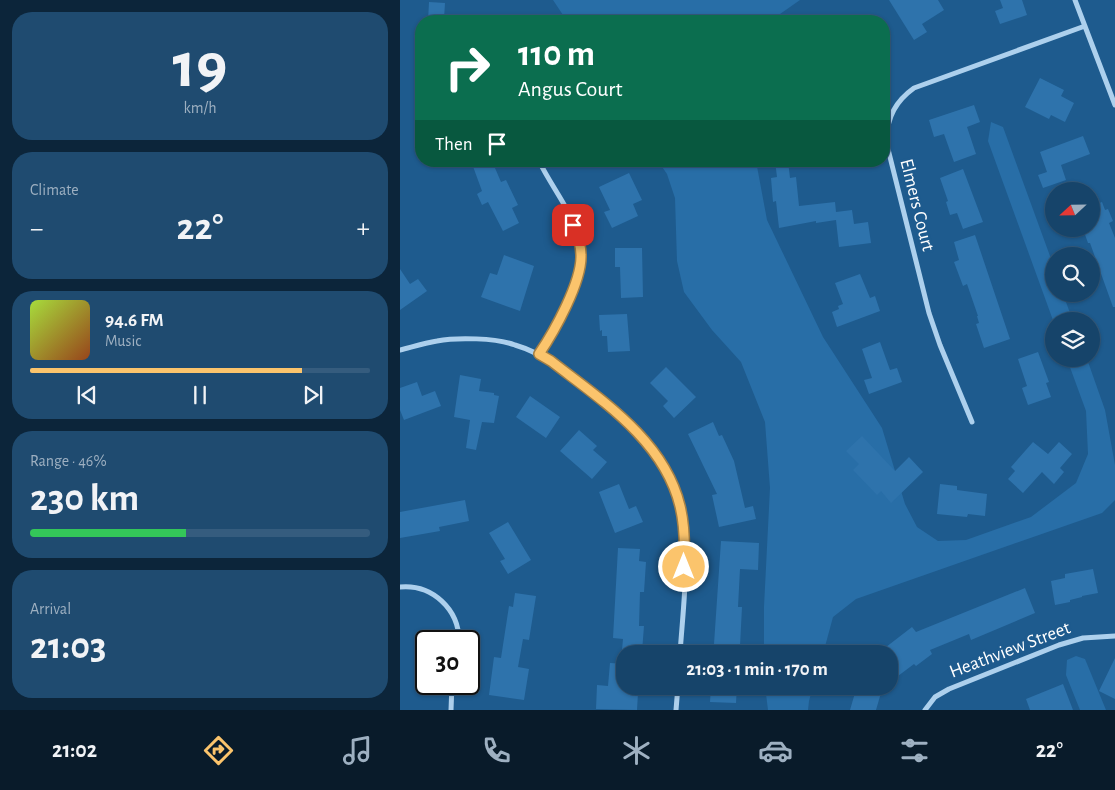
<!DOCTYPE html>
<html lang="en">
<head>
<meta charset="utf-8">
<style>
	:root { --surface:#16446a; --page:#1f4b70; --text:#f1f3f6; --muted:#9eb0c1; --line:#355c7e; --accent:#fbc46c }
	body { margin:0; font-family:"Alegreya Sans",sans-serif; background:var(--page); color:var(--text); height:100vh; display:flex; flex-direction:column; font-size:19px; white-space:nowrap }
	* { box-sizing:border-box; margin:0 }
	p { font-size:16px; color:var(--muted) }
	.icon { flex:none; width:28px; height:28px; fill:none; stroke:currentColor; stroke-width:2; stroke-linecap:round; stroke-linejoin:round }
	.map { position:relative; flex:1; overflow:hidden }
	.sheet { display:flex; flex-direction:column; gap:12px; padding:12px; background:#0c253a; width:400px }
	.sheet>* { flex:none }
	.hud { position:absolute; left:15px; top:15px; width:475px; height:152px; border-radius:20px; box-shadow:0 1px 4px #0004,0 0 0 1px var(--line); background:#0b6e4f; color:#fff; overflow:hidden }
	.needle { width:32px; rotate:248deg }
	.controls { position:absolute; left:645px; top:182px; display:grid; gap:10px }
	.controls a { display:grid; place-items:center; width:55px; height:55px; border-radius:50%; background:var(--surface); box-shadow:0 1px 4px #0004,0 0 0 1px var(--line); font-size:25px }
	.speed { position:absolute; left:15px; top:630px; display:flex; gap:10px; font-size:25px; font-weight:700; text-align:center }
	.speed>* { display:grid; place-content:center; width:65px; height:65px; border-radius:50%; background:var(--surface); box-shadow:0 1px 4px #0004,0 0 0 1px var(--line); line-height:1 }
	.speed .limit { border:2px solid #111; border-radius:8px; background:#fff; color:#111 }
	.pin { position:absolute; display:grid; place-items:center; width:42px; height:42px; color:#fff; margin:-21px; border-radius:10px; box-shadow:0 2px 8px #0006 }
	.me { position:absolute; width:55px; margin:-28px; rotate:0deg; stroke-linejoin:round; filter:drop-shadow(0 0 4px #0008) }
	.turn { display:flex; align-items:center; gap:18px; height:105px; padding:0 20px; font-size:22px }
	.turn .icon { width:65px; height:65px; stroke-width:2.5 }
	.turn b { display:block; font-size:35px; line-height:42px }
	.then { display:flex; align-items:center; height:48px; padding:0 20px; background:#0003; gap:10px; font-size:19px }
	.big { font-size:38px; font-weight:700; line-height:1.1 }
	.sheet .tile { flex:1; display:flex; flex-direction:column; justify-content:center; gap:8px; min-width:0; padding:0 18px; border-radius:20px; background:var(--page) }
	.sheet .dial { align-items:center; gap:0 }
	.dial b { font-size:65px; line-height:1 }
	.song { display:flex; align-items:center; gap:15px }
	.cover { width:60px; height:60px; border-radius:8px; background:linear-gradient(135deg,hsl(80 70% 55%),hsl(20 70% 35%)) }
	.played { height:5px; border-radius:2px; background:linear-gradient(90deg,var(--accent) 80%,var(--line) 80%) }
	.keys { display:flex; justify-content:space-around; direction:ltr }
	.heat { display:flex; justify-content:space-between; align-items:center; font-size:28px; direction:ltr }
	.charge { height:8px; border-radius:4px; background:linear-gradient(90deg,#34c759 46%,var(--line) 0) }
	.trip { position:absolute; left:216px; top:645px; width:282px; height:50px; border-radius:20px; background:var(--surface); box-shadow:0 1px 4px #0004,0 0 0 1px var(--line); font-weight:700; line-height:50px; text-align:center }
	.tab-bar { display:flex; height:80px; justify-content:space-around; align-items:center; background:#091b2a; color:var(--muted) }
	.tab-bar .icon { width:35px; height:35px }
	.tab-bar .selected { color:var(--accent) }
	.tab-bar b { font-size:22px; color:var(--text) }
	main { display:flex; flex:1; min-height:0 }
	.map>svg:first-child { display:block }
	.green { fill:#286ea7 }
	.building { fill:#2e73ac }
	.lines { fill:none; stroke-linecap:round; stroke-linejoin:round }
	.street { stroke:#add0ed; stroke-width:5 }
	.route-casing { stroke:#a37f46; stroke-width:12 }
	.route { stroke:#fbc46c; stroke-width:9 }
	.labels { text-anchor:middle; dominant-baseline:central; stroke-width:5; stroke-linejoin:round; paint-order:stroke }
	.street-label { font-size:19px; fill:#fff; stroke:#1e5b8e }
</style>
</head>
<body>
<main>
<section class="sheet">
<div class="tile dial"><b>19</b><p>km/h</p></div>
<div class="tile"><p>Climate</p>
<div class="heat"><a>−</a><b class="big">22°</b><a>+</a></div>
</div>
<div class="tile">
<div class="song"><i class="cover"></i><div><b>94.6 FM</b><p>Music</p></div></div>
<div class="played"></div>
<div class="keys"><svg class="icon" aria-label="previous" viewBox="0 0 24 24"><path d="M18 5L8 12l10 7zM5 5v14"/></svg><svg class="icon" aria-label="pause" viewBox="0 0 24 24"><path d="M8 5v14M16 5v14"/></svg><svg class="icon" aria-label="next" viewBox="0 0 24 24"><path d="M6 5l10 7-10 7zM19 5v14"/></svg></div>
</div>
<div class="tile"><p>Range · 46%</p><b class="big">230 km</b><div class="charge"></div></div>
<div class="tile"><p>Arrival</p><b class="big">21:03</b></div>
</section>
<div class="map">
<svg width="715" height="710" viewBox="0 0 715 710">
	<rect width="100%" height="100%" fill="#1e5b8e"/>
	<path class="green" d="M153,0H400L370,21H167Z
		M591,122L603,127L654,267V294H663L673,321H654V323L588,141Z
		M258,161H356L367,220L423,337L482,428L505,504L517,527L538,541L566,540L631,517L676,483L688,454L686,411L667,359H687L705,410L715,465V500L702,513L456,599L433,617L423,654H364V607L370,488L365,422L341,362L312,330L284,292L277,261L275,198L267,174Z
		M676,656L685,659L706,710H680L666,675L667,660Z
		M365,686H413L409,701L408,710H368Z"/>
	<path class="building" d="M489,0H538L544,10L522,24L527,32L514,40Z
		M600,0H622L627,15L600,24L595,11L603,8Z
		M29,2L45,3L44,19H41V21H28Z
		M640,78L664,90L661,96L674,103L665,122L651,115L649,119L625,107Z
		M574,105L580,122L567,127L576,154L554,162L544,134L534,137L529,120Z
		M683,136L690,154L661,165L666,180L643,188L638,175L647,172L640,152Z
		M71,161H92L101,182L106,180L118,205L112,208L119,223L103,231L88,202L82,205L77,194L82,191Z
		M375,161H388L390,178L396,177L399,206L435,202L436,212L452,210L454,224L468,222L471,243L439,247L436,220L416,223V221L379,228L376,201L373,202L371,178L377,177Z
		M563,169L583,222L563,229L557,213L550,215L546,202L548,201L540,178Z
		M229,173L242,200L233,204L238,216L212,228L204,212L210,210L199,187Z
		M702,202L705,210L708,209L713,221L709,223L715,238V307H713L690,243H688L683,229H691V206Z
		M575,235L610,339L584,348L576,324L579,323L577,316H578L567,284L563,286L554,262L559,260L554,242Z
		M215,248H242L243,297L221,298L220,267H215Z
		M104,255L134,266L120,311L81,297L90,273L97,275Z
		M0,269L10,284L18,279L27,291L0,310Z
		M460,274L470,298L475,296L480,311L437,327L432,312L439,309L438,306L443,304L435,283Z
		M227,314L230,351L208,352L207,336H202V330L200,331L199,315Z
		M480,342L490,370L497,368L502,382L469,394L464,380L472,378L462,349Z
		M638,352L649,382L646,383L651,397L628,405L622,388L627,386L618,359Z
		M266,367L296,397L274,418L263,406L268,401L250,383Z
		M60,375L81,379L79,391L94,393V395L99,396L94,423L82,422L76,450L66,448L70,420L54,417Z
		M17,382L22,396L35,391L41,406L4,420L0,410V388Z
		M130,396L160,417L146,438L116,417Z
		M313,422L319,436L322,435L334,461L345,508L353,506L356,519L319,527L312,495L317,494L288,434Z
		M179,430L197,446L193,450L207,462L192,479L160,451Z
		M462,436L495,471L509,457L523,472L491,503L481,491L477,495L453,470L459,464L446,451Z
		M633,442L648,454L659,442L672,454L660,468L664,472L654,484L642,472L623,493L608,479L615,471L611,467Z
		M219,484L229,509L236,506L243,522L215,533L199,492Z
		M540,484L557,486V490L587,494L585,516L568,514L567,517L537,514Z
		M65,500L69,521L39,527L40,531L0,538V512Z
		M108,522L131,560L108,574L100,561L105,559L89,533Z
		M321,541L359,543L358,570L340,569L338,607H342L340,646L314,644Z
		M218,548L240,549L239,561L246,562L244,592H240L239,626H244L242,652L222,650L223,639L213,638Z
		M693,569L698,593L682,596V597L670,600V602L655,605L651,581L665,578V574Z
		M625,588L635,613L571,640L569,634L530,650L532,654L516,666L514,664L490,682V654H477L512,627L516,632Z
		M115,593L136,596L129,640L123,639L118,667L129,669L124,700L89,695L94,657L101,658L109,606L113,607Z
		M715,658V699L699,691Z
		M210,663L225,664V686H233L232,692L238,693L237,710L196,709L197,685L208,686Z
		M663,684L673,710H630L626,699Z
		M318,686H337L336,703L310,702L311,687Z
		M457,686H483L476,710H450Z"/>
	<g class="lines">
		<path class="street" d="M675,0L715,105
			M139,161C151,186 171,210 178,236C180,242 182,250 181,255C181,283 154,331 139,354
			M0,350C12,347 24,343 37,341C57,337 96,338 115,345C142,353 162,369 183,386C223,418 268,454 280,507C291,553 283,607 280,654
			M572,422L540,345L529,313L488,149C484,123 493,103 514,88L685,26
			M0,587C32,584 59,609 59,641
			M51,710L52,684
			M276,710L278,686
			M525,710L535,697L549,689L659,645L683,638L715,636"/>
	</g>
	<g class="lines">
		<defs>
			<path id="route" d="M173,225C177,234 181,245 181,255C182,282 154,332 139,354L151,361C201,400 264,440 280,506C285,526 285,546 284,567"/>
		</defs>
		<use href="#route" class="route-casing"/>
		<use href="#route" class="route"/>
	</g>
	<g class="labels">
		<g class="street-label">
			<text transform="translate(517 205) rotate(76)">Elmers Court</text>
			<text transform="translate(610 650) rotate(-21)">Heathview Street</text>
		</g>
	</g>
</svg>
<div class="controls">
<a><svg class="needle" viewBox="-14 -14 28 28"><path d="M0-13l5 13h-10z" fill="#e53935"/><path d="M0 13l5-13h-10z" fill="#9eb0c1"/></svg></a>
<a><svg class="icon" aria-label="search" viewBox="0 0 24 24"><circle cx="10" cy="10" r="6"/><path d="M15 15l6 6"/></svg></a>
<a><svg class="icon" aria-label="layers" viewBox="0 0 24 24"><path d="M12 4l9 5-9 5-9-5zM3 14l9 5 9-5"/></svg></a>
</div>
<div class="speed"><div class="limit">30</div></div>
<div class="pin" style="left:173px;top:225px;background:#d93025"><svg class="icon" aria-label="arrive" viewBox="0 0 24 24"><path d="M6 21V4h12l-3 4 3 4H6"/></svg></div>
<svg class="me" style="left:284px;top:567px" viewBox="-20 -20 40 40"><circle r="17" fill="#fbc46c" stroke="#fff" stroke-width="3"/><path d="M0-11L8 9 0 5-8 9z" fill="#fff"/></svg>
<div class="trip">21:03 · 1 min · 170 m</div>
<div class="hud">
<div class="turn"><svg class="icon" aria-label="right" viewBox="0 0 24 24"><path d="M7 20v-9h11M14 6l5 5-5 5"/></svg><div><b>110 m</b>Angus Court</div></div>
<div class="then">Then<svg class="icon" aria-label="arrive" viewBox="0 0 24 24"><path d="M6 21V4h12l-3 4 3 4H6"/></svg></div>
</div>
</div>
</main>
<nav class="tab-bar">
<b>21:02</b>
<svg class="icon selected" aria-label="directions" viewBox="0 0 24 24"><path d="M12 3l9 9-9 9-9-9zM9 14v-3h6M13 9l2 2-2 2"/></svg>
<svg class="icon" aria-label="music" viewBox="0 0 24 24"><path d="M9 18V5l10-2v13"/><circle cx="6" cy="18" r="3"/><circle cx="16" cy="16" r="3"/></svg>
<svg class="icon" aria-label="phone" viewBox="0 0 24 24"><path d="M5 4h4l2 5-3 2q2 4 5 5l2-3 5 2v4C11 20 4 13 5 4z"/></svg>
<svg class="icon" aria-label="climate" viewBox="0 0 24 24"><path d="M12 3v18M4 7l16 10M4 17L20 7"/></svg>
<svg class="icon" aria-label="car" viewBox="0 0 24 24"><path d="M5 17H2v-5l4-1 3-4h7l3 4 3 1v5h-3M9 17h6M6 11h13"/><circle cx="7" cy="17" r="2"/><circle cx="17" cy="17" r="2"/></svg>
<svg class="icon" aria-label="filters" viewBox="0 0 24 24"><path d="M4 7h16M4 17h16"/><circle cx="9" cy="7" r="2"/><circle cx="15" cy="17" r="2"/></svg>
<b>22°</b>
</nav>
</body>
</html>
